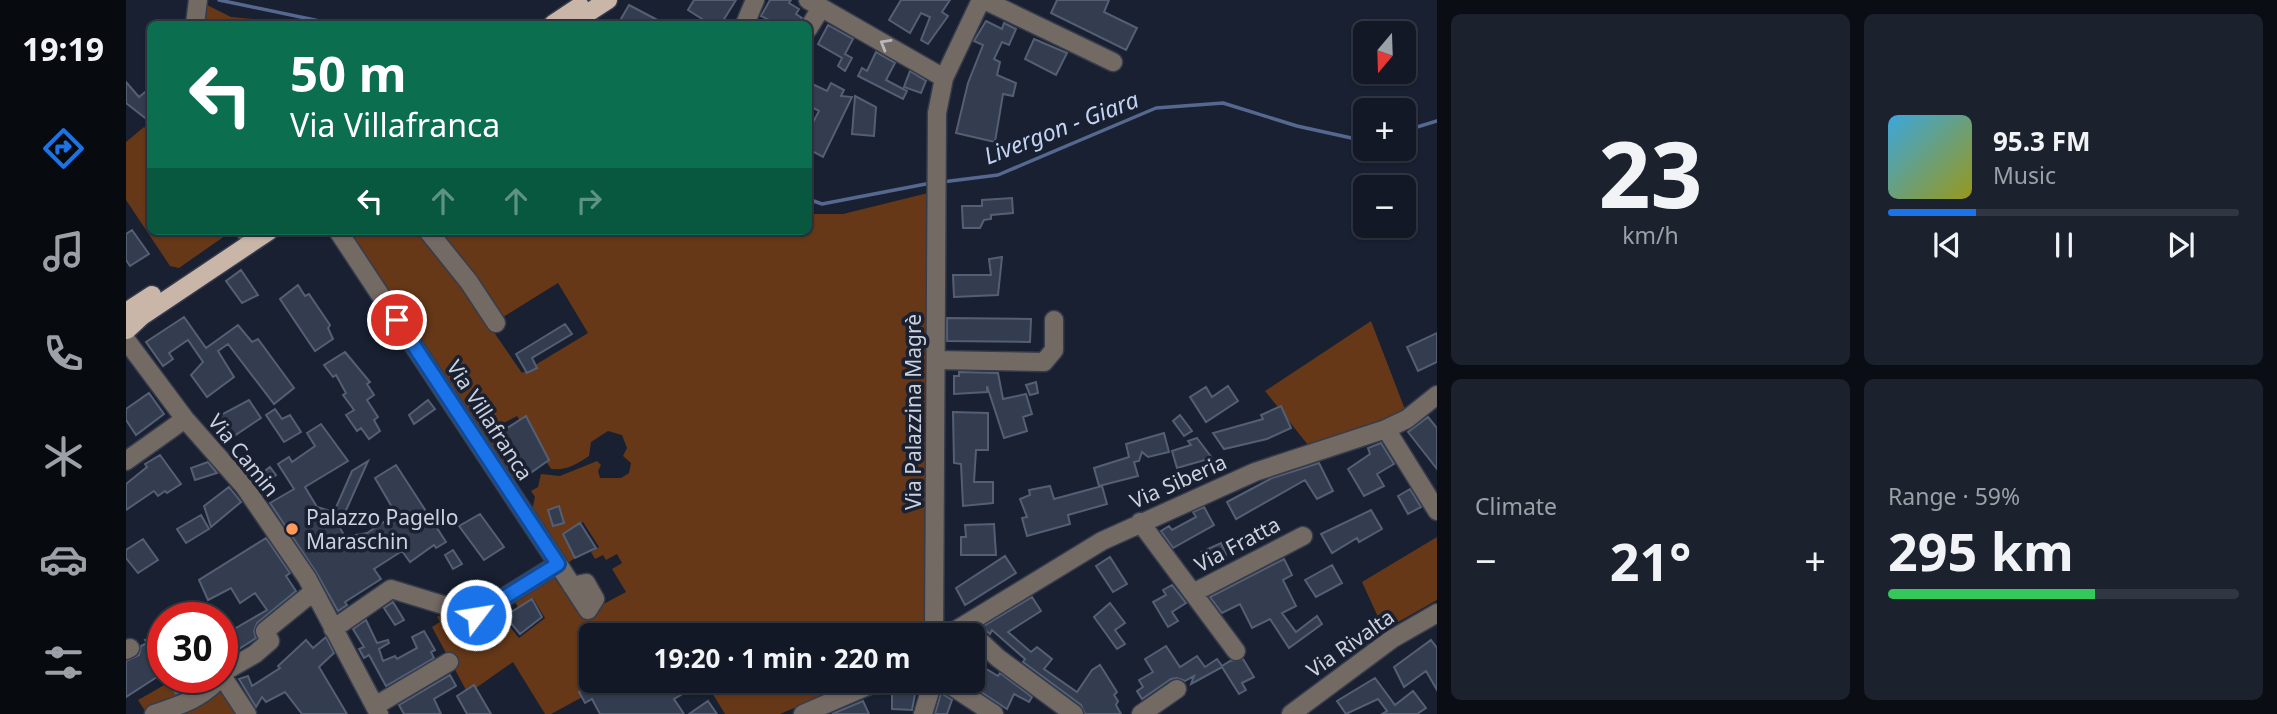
<!DOCTYPE html>
<html lang="en">
<head>
<meta charset="utf-8">
<style>
	:root { --surface:#121825; --page:#1b212d; --text:#f1f3f6; --muted:#9ca0a7; --line:#313742; --accent:#1a73e8 }
	body { margin:0; font-family:"Noto Sans",sans-serif; background:var(--page); color:var(--text); height:100vh; display:flex; flex-direction:column; font-size:26px; white-space:nowrap }
	* { box-sizing:border-box; margin:0 }
	p { font-size:23px; color:var(--muted) }
	.icon { flex:none; width:38px; height:38px; fill:none; stroke:currentColor; stroke-width:2; stroke-linecap:round; stroke-linejoin:round }
	.map { position:relative; flex:1; overflow:hidden }
	.side { display:flex; flex-direction:column; gap:14px; padding:14px; background:#0a0d14; width:840px }
	.side>* { flex:none }
	.guide { position:absolute; left:21px; top:21px; width:665px; height:214px; border-radius:10px; box-shadow:0 2px 5px #0004,0 0 0 2px var(--line); background:#0b6e4f; color:#fff; overflow:hidden }
	.needle { width:46px; rotate:199deg }
	.fabs { position:absolute; left:1227px; top:21px; display:grid; gap:14px }
	.fabs a { display:grid; place-items:center; width:63px; height:63px; border-radius:10px; background:var(--surface); box-shadow:0 2px 5px #0004,0 0 0 2px var(--line); font-size:35px }
	.speed { position:absolute; left:21px; top:602px; display:flex; gap:14px; font-size:35px; font-weight:700; text-align:center }
	.speed>* { display:grid; place-content:center; width:91px; height:91px; border-radius:50%; background:var(--surface); box-shadow:0 2px 5px #0004,0 0 0 2px var(--line); line-height:1 }
	.speed .limit { border:10px solid #d22; background:#fff; color:#111 }
	.pin { position:absolute; display:grid; place-items:center; width:60px; height:60px; color:#fff; margin:-30px; border:4px solid #fff; border-radius:50%; box-shadow:0 2px 7px #0007 }
	.me { position:absolute; width:77px; margin:-38px; rotate:59deg; stroke-linejoin:round; filter:drop-shadow(0 0 5px #0008) }
	.turn { display:flex; align-items:center; gap:24px; height:147px; padding:0 28px; font-size:32px }
	.turn .icon { width:91px; height:91px; stroke-width:2.5 }
	.turn b { display:block; font-size:49px; line-height:60px }
	.lanes { display:flex; align-items:center; height:66px; padding:0 28px; background:#0003; justify-content:center; gap:35px; direction:ltr }
	.lanes .off { opacity:.35 }
	.big { font-size:52px; font-weight:700; line-height:1.1 }
	.side .widget { flex:1; display:flex; flex-direction:column; justify-content:center; gap:10px; min-width:0; padding:0 24px; border-radius:10px; background:var(--page) }
	.side .dial { align-items:center; gap:0 }
	.dial b { font-size:91px; line-height:1 }
	.song { display:flex; align-items:center; gap:21px }
	.cover { width:84px; height:84px; border-radius:10px; background:linear-gradient(135deg,hsl(200 70% 55%),hsl(60 70% 35%)) }
	.played { height:7px; border-radius:4px; background:linear-gradient(90deg,var(--accent) 25%,var(--line) 25%) }
	.keys { display:flex; justify-content:space-around; direction:ltr }
	.heat { display:flex; justify-content:space-between; align-items:center; font-size:38px; direction:ltr }
	.charge { height:10px; border-radius:5px; background:linear-gradient(90deg,#34c759 59%,var(--line) 0) }
	.side .tiles { flex:1; display:grid; gap:14px; grid-template-columns:repeat(2,1fr) }
	.trip { position:absolute; left:453px; top:623px; width:406px; height:70px; border-radius:10px; background:var(--surface); box-shadow:0 2px 5px #0004,0 0 0 2px var(--line); font-weight:700; line-height:70px; text-align:center }
	main { display:flex; flex:1; min-height:0 }
	.tab-bar { display:flex; flex-direction:column; width:126px; justify-content:space-around; align-items:center; background:#070a0f; color:var(--muted) }
	.tab-bar .icon { width:49px; height:49px }
	.tab-bar .selected { color:var(--accent) }
	.tab-bar b { font-size:32px; color:var(--text) }
	.map>svg:first-child { display:block }
	.green { fill:#663818 }
	.lines { fill:none; stroke-linecap:round; stroke-linejoin:round }
	.stream { stroke:#566890; stroke-width:3.5 }
	.building { fill:#333d4f; stroke:#555f74; stroke-width:2 }
	.minor-casing { stroke:#353c4d; stroke-width:21 }
	.major-casing { stroke:#353c4d; stroke-width:21 }
	.minor { stroke:#746a64; stroke-width:18 }
	.major { stroke:#cab5a9; stroke-width:18 }
	.oneway { stroke:#b6b8bf }
	.route-casing { stroke:#114b97; stroke-width:18 }
	.route { stroke:#1a73e8; stroke-width:12 }
	.poi-dot { fill:#ff9b5a; stroke:#182031; stroke-width:2.5 }
	.labels { text-anchor:middle; dominant-baseline:central; stroke-width:7; stroke-linejoin:round; paint-order:stroke }
	.street-label { font-size:21px; fill:#ccd2dd; stroke:#182031 }
	.poi-label { font-size:21px; fill:#ccd2dd; stroke:#182031; text-anchor:start }
	.water-label { font-size:23px; font-style:italic; fill:#c2d3f4; stroke:#182031 }
</style>
</head>
<body>
<main>
<nav class="tab-bar">
<b>19:19</b>
<svg class="icon selected" aria-label="directions" viewBox="0 0 24 24"><path d="M12 3l9 9-9 9-9-9zM9 14v-3h6M13 9l2 2-2 2"/></svg>
<svg class="icon" aria-label="music" viewBox="0 0 24 24"><path d="M9 18V5l10-2v13"/><circle cx="6" cy="18" r="3"/><circle cx="16" cy="16" r="3"/></svg>
<svg class="icon" aria-label="phone" viewBox="0 0 24 24"><path d="M5 4h4l2 5-3 2q2 4 5 5l2-3 5 2v4C11 20 4 13 5 4z"/></svg>
<svg class="icon" aria-label="climate" viewBox="0 0 24 24"><path d="M12 3v18M4 7l16 10M4 17L20 7"/></svg>
<svg class="icon" aria-label="car" viewBox="0 0 24 24"><path d="M5 17H2v-5l4-1 3-4h7l3 4 3 1v5h-3M9 17h6M6 11h13"/><circle cx="7" cy="17" r="2"/><circle cx="17" cy="17" r="2"/></svg>
<svg class="icon" aria-label="filters" viewBox="0 0 24 24"><path d="M4 7h16M4 17h16"/><circle cx="9" cy="7" r="2"/><circle cx="15" cy="17" r="2"/></svg>
</nav>
<div class="map">
<svg width="1311" height="714" viewBox="0 0 1311 714">
	<rect width="100%" height="100%" fill="#182031"/>
	<path class="green" d="M75,2L105,17L140,20L152,24H73Z
		M18,127L24,133V231H106L53,268L44,266L0,200V142Z
		M806,192L799,635H466V681H486L425,714H419L387,662L347,690L345,687L340,690L306,627L314,622L311,617L319,613L368,615L372,612L393,638L419,618L407,598L392,607L387,599L428,577L455,616L500,592L486,569L496,563L491,554L480,560L477,555L469,559L465,552L473,547L457,522L437,534L449,558L442,563L406,510L409,497L405,491L412,487L415,474L434,476L471,461L475,465L472,471L474,478H495L503,473L505,463L497,456L501,448L496,435L482,431L465,442L463,456C452,464 439,471 425,469L391,416L366,429L394,475L387,481L220,231H298L396,373L462,333L432,283L374,319L307,231H682L683,214H717Z
		M1245,321L1280,412L1186,450L1139,391Z
		M1311,537V600L1258,630L1236,582Z
		M96,681L118,714H34Z
		M579,681H732L654,714H599Z
		M42,683L54,700L21,714L12,700Z"/>
	<g class="lines">
		<path class="stream" d="M93,0L208,24
			M1278,131L1311,121
			M816,182L872,175L1030,108L1097,103L1171,126L1239,141
			M682,199L696,204L805,183"/>
	</g>
	<path class="building" d="M568,0H610L595,24H584L562,10Z
		M644,0H665L663,3L673,9L670,14L676,18L672,24H651L635,16Z
		M775,0H824L816,12L822,16L802,44L795,40L804,17L795,13L784,33L763,20Z
		M931,0H983L978,12L1011,28L1000,50L925,13Z
		M503,5L539,24H492Z
		M860,21L876,29L878,23L890,29L883,45L876,42L868,59L874,62L871,75L890,83L887,96L877,94L869,142L830,133L842,83L857,45L848,41Z
		M702,25L727,39L719,54L726,58L719,71L712,66L716,58L692,44Z
		M908,39L941,53L930,75L899,59Z
		M750,52L769,63L760,80L781,91L777,99L732,76L736,68L741,71Z
		M784,71L800,81L795,93L778,87Z
		M0,82L13,97L24,88V113L19,118L0,103Z
		M682,82L701,91L705,83L718,90L715,96L726,97L697,157L682,149V132L693,111L682,105Z
		M729,96L750,107L748,136L726,134Z
		M886,198L887,213L865,215V219L858,220L854,228H837L836,206H856V200Z
		M6,230L23,254L4,266L0,260V234Z
		M876,257L872,295L828,297L827,275H865L863,259Z
		M115,270L132,295L116,303L100,281Z
		M172,285L179,296L183,294L204,325L202,328L207,339L189,351L154,299Z
		M58,317L80,348L112,325L126,342L132,339L168,388L148,404L102,344L92,351L108,377L81,397L65,375L77,362L62,340L43,353L47,359L37,366L20,342Z
		M821,318L905,319L904,342L821,341Z
		M439,324L446,334L406,358L411,368L401,373L390,354Z
		M1311,333V362L1292,371L1281,347Z
		M219,352L244,382L241,384L248,395L241,400L252,417L248,420L254,431L243,439L235,428L231,431L220,415L228,410L217,395L220,393L210,375L207,377L198,365Z
		M833,372L872,373L877,399L900,394L906,414L897,417L901,431L878,438L861,386V392L828,394V376H833Z
		M910,382L912,393L904,395L900,385Z
		M1102,386L1112,401L1080,422L1064,397L1080,387L1086,397Z
		M23,393L38,414L10,435L0,420V409Z
		M123,400L135,418L105,438L91,417Z
		M302,400L309,409L288,424L283,415Z
		M1155,406L1165,428L1141,439L1098,449L1087,433L1137,419L1135,415Z
		M149,409L156,419L164,415L175,432L158,442L140,415Z
		M827,412L862,413V450H850L848,482H867V503L837,506L835,464L828,463Z
		M1054,415L1066,431L1058,436L1047,421Z
		M400,416L423,460L403,474L375,432Z
		M1302,417L1311,428V469L1282,432Z
		M195,424L222,461L179,487L191,507L208,512L226,471L242,461L213,526L219,537L241,533L270,514L249,478L270,465L320,542L310,548L308,545L284,562L276,551L248,569L255,579L219,602L221,605L212,611L190,572L144,503L168,489L152,464L163,457L166,462L189,446L181,433Z
		M1038,433L1043,452L1022,457L1016,452L1013,461L1008,462L1012,476L973,486L968,468L1003,457L1000,444Z
		M1071,438L1086,458L1051,468L1046,451L1065,445L1062,441Z
		M1255,443L1268,464L1251,474L1258,486L1238,496L1222,469L1244,454L1242,448Z
		M34,455L55,484L41,493L39,491L32,496L28,491L0,510V484L21,467L19,464Z
		M82,462L91,473L69,480L65,468Z
		M1193,463L1207,491L1191,499L1179,480L1110,519L1101,502L1146,478Z
		M144,467L150,475L133,488L127,480Z
		M924,486L928,499L976,486L981,504L942,515L944,524L901,536L896,518L901,517L894,499L904,495L903,490Z
		M103,487L115,502L85,527L78,506Z
		M1284,489L1295,507L1282,514L1272,496Z
		M433,506L438,523L427,526L422,510Z
		M1078,507L1088,525L1047,548L1035,531L1043,526L1046,530L1070,517L1067,512Z
		M1245,510L1256,529L1233,542L1231,538L1206,553L1195,534Z
		M354,514L378,547L358,560L333,526Z
		M75,515L83,529L60,543L51,529Z
		M454,523L470,548L449,558L437,534Z
		M868,524L870,555H835V537H840L839,525Z
		M140,538L164,573L160,576L170,591L131,623L128,631L130,638L96,660V636L141,610L129,593L114,603L105,588L82,600L73,580Z
		M17,539L32,560L12,573L0,558V550Z
		M1095,543L1100,555L1080,564L1075,552Z
		M327,550L336,564L327,569L319,555Z
		M879,556L890,573L839,605L830,588Z
		M984,557L1001,584L987,592L970,566Z
		M1158,559L1166,575L1157,580L1170,606L1156,613L1170,632L1191,616L1196,624L1163,648L1144,619L1126,628L1114,604L1096,613L1084,597Z
		M1206,565L1216,583L1190,597L1179,580Z
		M1046,585L1060,603L1046,612L1052,621L1042,627L1027,602L1040,595L1037,590Z
		M906,597L915,611L882,632L905,652L911,647L926,659L918,669L951,692L966,670L974,665L991,692L988,695L992,701L990,705L995,714H959L955,705L897,662L899,659L866,630L864,634L856,627Z
		M406,599L416,617L394,634L379,616Z
		M267,602L278,620L269,625L258,608Z
		M984,603L999,623L989,630L999,644L991,649L968,617Z
		M240,620L251,643L262,640L263,643L253,649L257,661L269,656L271,659L291,648L286,637L298,631L309,650L305,652L308,658L260,686L243,655L238,658L233,649L238,647L227,629Z
		M37,633V656L24,663L31,677L0,697V661L13,655L15,646L21,643L19,640Z
		M200,637L208,653L193,667L221,714H176L159,692L140,702L136,697L130,707L113,679L122,676L126,686L154,668L152,666L180,640L187,648Z
		M1305,640L1311,648V690L1300,671L1278,687L1268,667Z
		M1040,646L1054,667L1071,656L1079,667L1091,659L1096,666L1104,661L1117,659L1128,677L1116,683L1120,690L1113,694L1096,667L1065,684L1068,676L1059,681L1051,678L1045,679L1016,699L1011,691L1017,687L1013,680L1027,672L1019,659Z
		M847,650L851,654L847,661L872,676L874,673L906,697L903,702L888,694L881,709L852,690L857,682L847,676Z
		M324,675L330,686L308,699L315,714H278L273,705Z
		M40,677H65L69,685L50,694Z
		M1249,678L1269,705L1287,691L1300,708L1291,714H1256L1261,711L1252,699L1220,714L1211,701Z
		M475,681H506L515,693L535,681H579L548,699L558,714H474L466,699L459,703L453,692Z
		M772,684H791L786,710L766,709V686Z
		M348,685L365,714H341L331,696Z
		M815,693L826,700L821,714H809Z
		M582,701L591,714H563Z
		M737,701L743,714H706Z"/>
	<g class="lines">
		<defs>
			<path id="minor" d="M682,0L818,78
				M858,0L987,62
				M69,24L72,0
				M619,24L629,0
				M682,29L695,8
				M119,231L120,232
				M212,231L432,564L462,610L469,599L460,583L446,586
				M302,231L343,282L370,323
				M0,340L59,419L118,486L181,578L253,714
				M810,360L918,362L928,350V320
				M1260,429L1311,511
				M0,461L59,419
				M1014,522L1110,651
				M1067,593L1177,536
				M839,627L872,658L948,714
				M207,629L265,589L350,615L432,564
				M808,635L811,113L818,78L855,0
				M822,635L976,541L1129,472L1260,429L1281,419L1311,395
				M0,650L4,648
				M96,673L129,654L144,641L139,631L187,592
				M96,676L121,714
				M818,681L868,714
				M249,706L323,662
				M28,714C50,706 71,701 88,684L84,680L89,677
				M677,714L753,681
				M797,714L807,681
				M1015,714L1051,689
				M1165,714L1266,639L1311,613"/>
			<path id="major" d="M427,24L454,6
				M445,24L482,0
				M0,312L26,295
				M1,330L16,316L143,231"/>
		</defs>
		<use href="#minor" class="minor-casing"/>
		<use href="#major" class="major-casing"/>
		<use href="#minor" class="minor"/>
		<use href="#major" class="major"/>
	</g>
	<defs><path id="oneway-chevron" d="M-2-3.5L2.5 0L-2 3.5" fill="none" stroke-width="1.6" stroke-linecap="round" stroke-linejoin="round" transform="scale(1.75)"/></defs>
	<use class="oneway" href="#oneway-chevron" transform="translate(759 44) rotate(-150)"/>
	<g class="lines">
		<defs>
			<path id="route" d="M271,320L432,564L350,615"/>
		</defs>
		<use href="#route" class="route-casing"/>
		<use href="#route" class="route"/>
	</g>
	<circle class="poi-dot" cx="166" cy="529" r="7"/>
	<g class="labels">
		<g class="street-label">
			<text transform="translate(787 412) rotate(-90)">Via Palazzina Magrè</text>
			<text transform="translate(364 420) rotate(57)">Via Villafranca</text>
			<text transform="translate(118 455) rotate(51)">Via Camin</text>
			<text transform="translate(1052 481) rotate(-24)">Via Siberia</text>
			<text transform="translate(1111 544) rotate(-28)">Via Fratta</text>
			<text transform="translate(1224 643) rotate(-35)">Via Rivalta</text>
		</g>
		<g class="poi-label">
			<text x="180" y="517">Palazzo Pagello<tspan x="180" dy="24">Maraschin</tspan></text>
		</g>
		<g class="water-label">
			<text transform="translate(935 127) rotate(-21)">Livergon - Giara</text>
		</g>
	</g>
</svg>
<div class="fabs">
<a><svg class="needle" viewBox="-14 -14 28 28"><path d="M0-13l5 13h-10z" fill="#e53935"/><path d="M0 13l5-13h-10z" fill="#9ca0a7"/></svg></a>
<a>+</a>
<a>−</a>
</div>
<div class="speed"><div class="limit">30</div></div>
<div class="pin" style="left:271px;top:320px;background:#d93025"><svg class="icon" aria-label="arrive" viewBox="0 0 24 24"><path d="M6 21V4h12l-3 4 3 4H6"/></svg></div>
<svg class="me" style="left:350px;top:615px" viewBox="-20 -20 40 40"><circle r="17" fill="#1a73e8" stroke="#fff" stroke-width="3"/><path d="M0-11L8 9 0 5-8 9z" fill="#fff"/></svg>
<div class="trip">19:20 · 1 min · 220 m</div>
<div class="guide">
<div class="turn"><svg class="icon" aria-label="left" viewBox="0 0 24 24"><path d="M17 20v-9H6M10 6l-5 5 5 5"/></svg><div><b>50 m</b>Via Villafranca</div></div>
<div class="lanes"><svg class="icon" aria-label="left" viewBox="0 0 24 24"><path d="M17 20v-9H6M10 6l-5 5 5 5"/></svg><svg class="icon off" aria-label="ahead" viewBox="0 0 24 24"><path d="M12 20V5M6 11l6-6 6 6"/></svg><svg class="icon off" aria-label="ahead" viewBox="0 0 24 24"><path d="M12 20V5M6 11l6-6 6 6"/></svg><svg class="icon off" aria-label="right" viewBox="0 0 24 24"><path d="M7 20v-9h11M14 6l5 5-5 5"/></svg></div>
</div>
</div>
<section class="side">
<div class="tiles">
<div class="widget dial"><b>23</b><p>km/h</p></div>
<div class="widget">
<div class="song"><i class="cover"></i><div><b>95.3 FM</b><p>Music</p></div></div>
<div class="played"></div>
<div class="keys"><svg class="icon" aria-label="previous" viewBox="0 0 24 24"><path d="M18 5L8 12l10 7zM5 5v14"/></svg><svg class="icon" aria-label="pause" viewBox="0 0 24 24"><path d="M8 5v14M16 5v14"/></svg><svg class="icon" aria-label="next" viewBox="0 0 24 24"><path d="M6 5l10 7-10 7zM19 5v14"/></svg></div>
</div>
<div class="widget"><p>Climate</p>
<div class="heat"><a>−</a><b class="big">21°</b><a>+</a></div>
</div>
<div class="widget"><p>Range · 59%</p><b class="big">295 km</b><div class="charge"></div></div>
</div>
</section>
</main>
</body>
</html>
